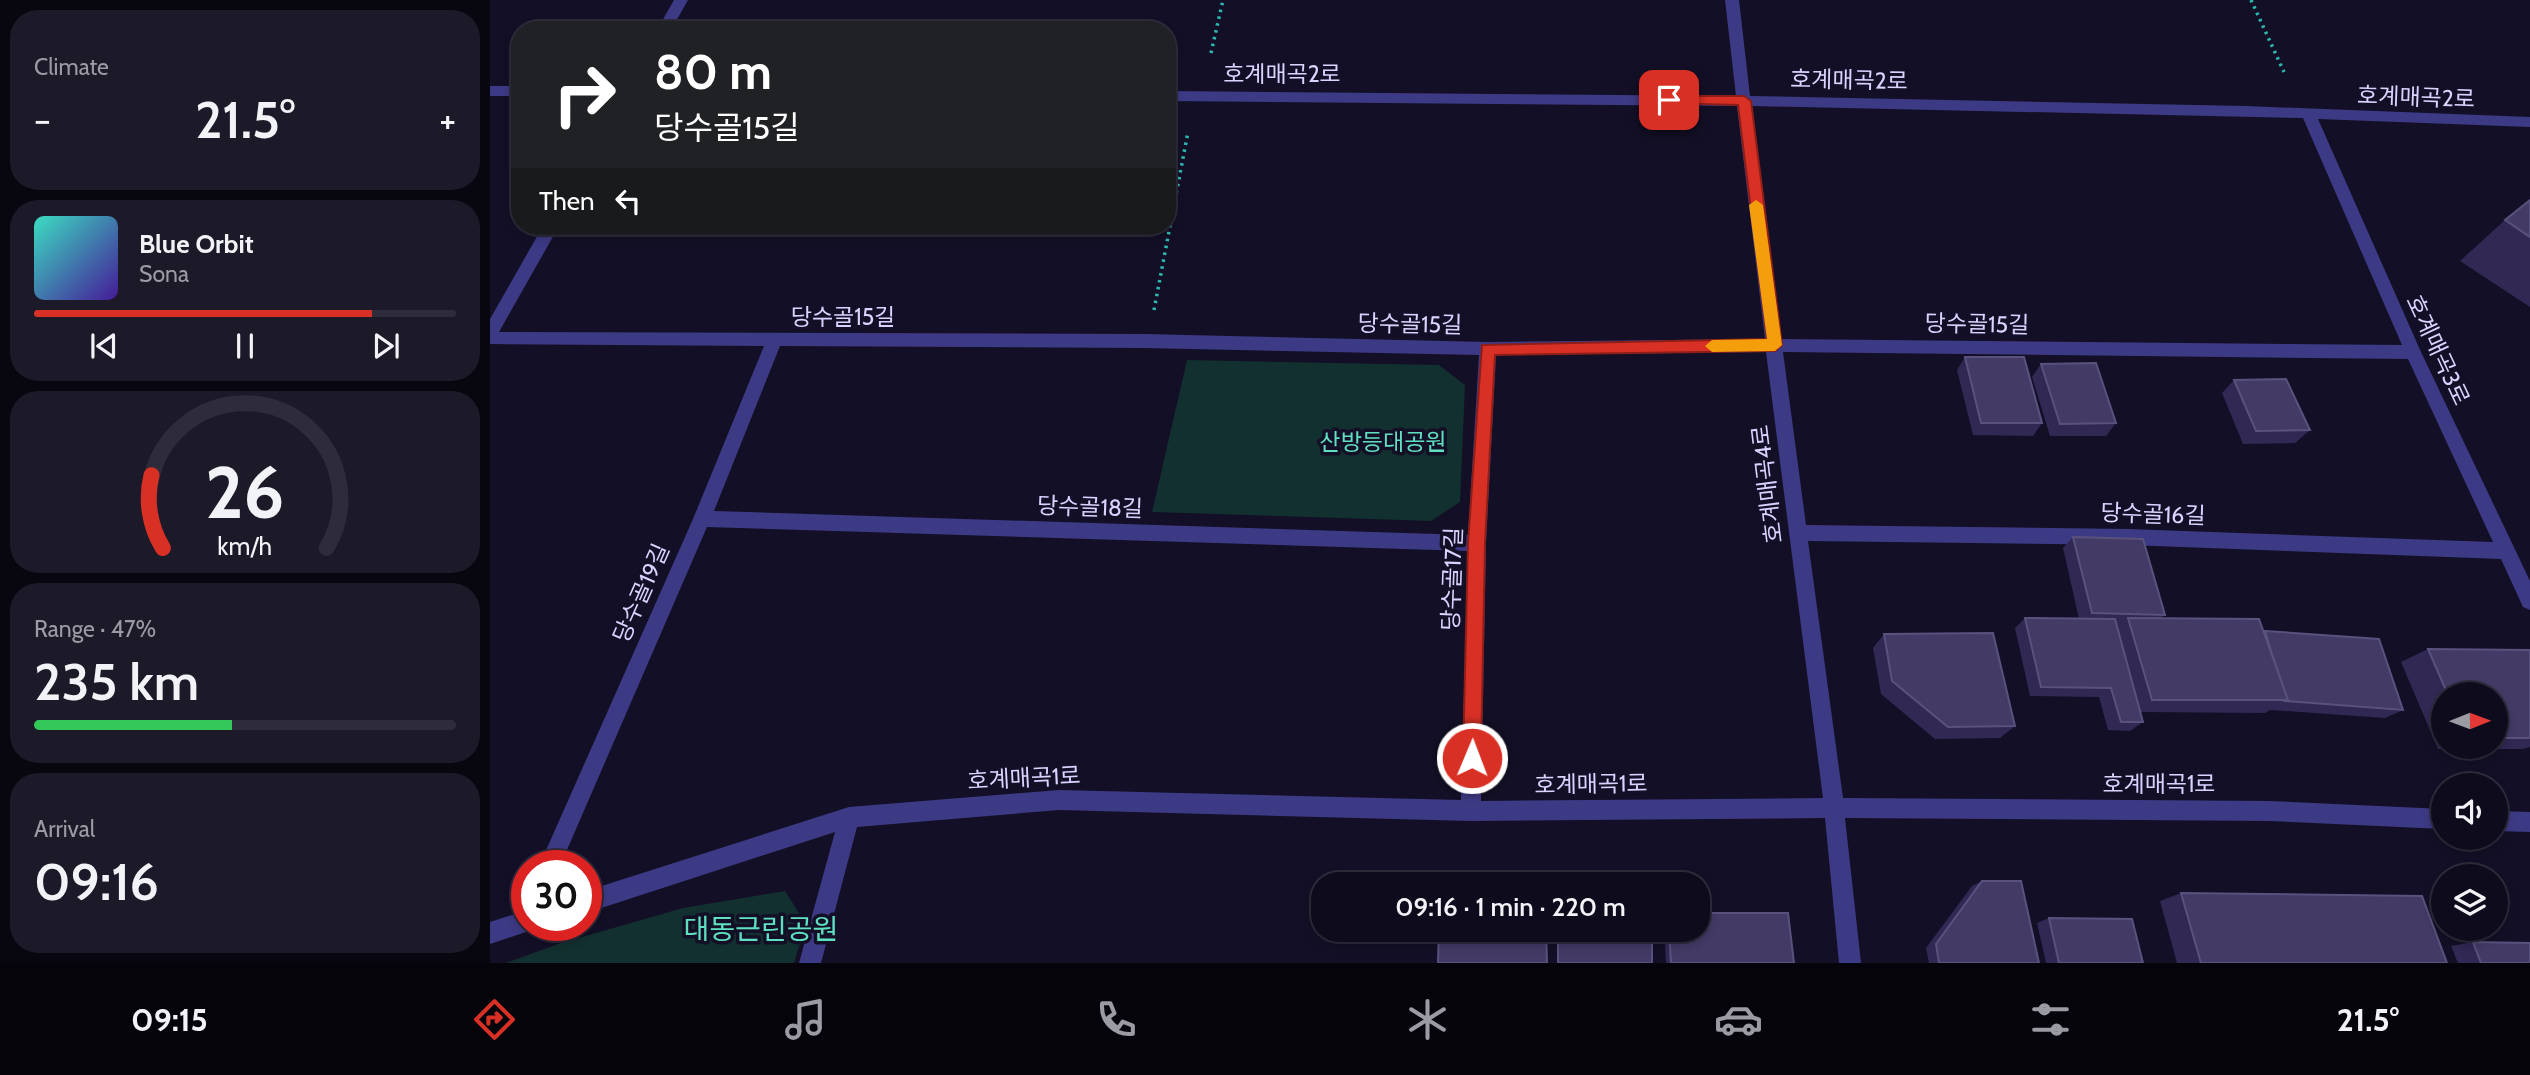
<!DOCTYPE html>
<html lang="en">
<head>
<meta charset="utf-8">
<style>
	:root { --surface:#0e0b1c; --page:#1c1929; --text:#f1f3f6; --muted:#9b9ba3; --line:#2e2b3b; --accent:#d93025 }
	body { margin:0; font-family:Cabin,"Noto Sans KR",sans-serif; background:var(--page); color:var(--text); height:100vh; display:flex; flex-direction:column; font-size:26px; white-space:nowrap }
	* { box-sizing:border-box; margin:0 }
	p { font-size:23px; color:var(--muted) }
	.icon { flex:none; width:38px; height:38px; fill:none; stroke:currentColor; stroke-width:2; stroke-linecap:round; stroke-linejoin:round }
	.map { position:relative; flex:1; overflow:hidden }
	.drawer { display:flex; flex-direction:column; gap:10px; padding:10px; background:#08060f; width:490px }
	.drawer>* { flex:none }
	.banner { position:absolute; left:21px; top:21px; width:665px; height:214px; border-radius:28px; box-shadow:0 4px 10px #0003,0 0 0 2px var(--line); background:#202124; color:#fff; overflow:hidden }
	.needle { width:46px; rotate:89deg }
	.buttons { position:absolute; left:1941px; top:682px; display:grid; gap:14px }
	.buttons a { display:grid; place-items:center; width:77px; height:77px; border-radius:50%; background:var(--surface); box-shadow:0 4px 10px #0003,0 0 0 2px var(--line); font-size:35px }
	.speed { position:absolute; left:21px; top:850px; display:flex; gap:14px; font-size:35px; font-weight:700; text-align:center }
	.speed>* { display:grid; place-content:center; width:91px; height:91px; border-radius:50%; background:var(--surface); box-shadow:0 4px 10px #0003,0 0 0 2px var(--line); line-height:1 }
	.speed .limit { border:10px solid #d22; background:#fff; color:#111 }
	.pin { position:absolute; display:grid; place-items:center; width:60px; height:60px; color:#fff; margin:-30px; border-radius:14px; box-shadow:0 4px 10px #0006 }
	.me { position:absolute; width:77px; margin:-38px; rotate:1deg; stroke-linejoin:round; filter:drop-shadow(0 0 5px #0008) }
	.turn { display:flex; align-items:center; gap:24px; height:147px; padding:0 28px; font-size:32px }
	.turn .icon { width:91px; height:91px; stroke-width:2.5 }
	.turn b { display:block; font-size:49px; line-height:60px }
	.then { display:flex; align-items:center; height:66px; padding:0 28px; background:#0003; gap:14px; font-size:26px }
	.big { font-size:52px; font-weight:600; line-height:1.1 }
	.drawer .tile { flex:1; display:flex; flex-direction:column; justify-content:center; gap:10px; min-width:0; padding:0 24px; border-radius:28px; background:var(--page) }
	.drawer .dial { align-items:center; gap:0 }
	.dial svg { height:182px; overflow:visible; fill:none; stroke:var(--line); stroke-width:7; stroke-linecap:round; text-anchor:middle }
	.dial text { fill:var(--text); stroke:none }
	.song { display:flex; align-items:center; gap:21px }
	.cover { width:84px; height:84px; border-radius:10px; background:linear-gradient(135deg,hsl(170 70% 55%),hsl(260 70% 35%)) }
	.played { height:7px; border-radius:4px; background:linear-gradient(90deg,var(--accent) 80%,var(--line) 80%) }
	.keys { display:flex; justify-content:space-around; direction:ltr }
	.heat { display:flex; justify-content:space-between; align-items:center; font-size:38px; direction:ltr }
	.charge { height:10px; border-radius:5px; background:linear-gradient(90deg,#34c759 47%,var(--line) 0) }
	.trip { position:absolute; left:821px; top:872px; width:399px; height:70px; border-radius:28px; background:var(--surface); box-shadow:0 4px 10px #0003,0 0 0 2px var(--line); font-weight:600; line-height:70px; text-align:center }
	.menu { display:flex; height:112px; justify-content:space-around; align-items:center; background:#06040b; color:var(--muted) }
	.menu .icon { width:49px; height:49px }
	.menu .selected { color:var(--accent) }
	.menu b { font-size:32px; color:var(--text) }
	main { display:flex; flex:1; min-height:0 }
	.map>svg:first-child { display:block }
	.green { fill:#12302f }
	.lines { fill:none; stroke-linecap:round; stroke-linejoin:round }
	.path { stroke:#2fb8b0; stroke-width:3.5; stroke-dasharray:2.5 4.5; stroke-linecap:butt }
	.minor { fill:#3d3a85; fill-rule:evenodd }
	.wall { fill:#312854; fill-rule:evenodd }
	.building { fill:#433a66; stroke:#5a527e; stroke-width:2 }
	.route { fill:#d93025; stroke:#8d1f18; stroke-width:2 }
	.slow { fill:#f59e0b }
	.labels { text-anchor:middle; dominant-baseline:central; stroke-width:7; stroke-linejoin:round; paint-order:stroke }
	.street-label { font-size:23px; fill:#d9d4ff; stroke:#130f26 }
	.park-label { font-size:23px; fill:#5fe0c0; stroke:#130f26 }
	.near-park-label { font-size:28px; fill:#5fe0c0; stroke:#130f26 }
</style>
</head>
<body>
<main>
<section class="drawer">
<div class="tile"><p>Climate</p>
<div class="heat"><a>−</a><b class="big">21.5°</b><a>+</a></div>
</div>
<div class="tile">
<div class="song"><i class="cover"></i><div><b>Blue Orbit</b><p>Sona</p></div></div>
<div class="played"></div>
<div class="keys"><svg class="icon" aria-label="previous" viewBox="0 0 24 24"><path d="M18 5L8 12l10 7zM5 5v14"/></svg><svg class="icon" aria-label="pause" viewBox="0 0 24 24"><path d="M8 5v14M16 5v14"/></svg><svg class="icon" aria-label="next" viewBox="0 0 24 24"><path d="M6 5l10 7-10 7zM19 5v14"/></svg></div>
</div>
<div class="tile dial"><svg viewBox="0 0 100 80">
<path d="M14 69A42 42 0 1 1 86 69"/>
<path d="M14 69A42 42 0 0 1 9 37" stroke="#d93025"/>
<text x="50" y="56" font-size="32" font-weight="700">26</text>
<text x="50" y="72" font-size="11">km/h</text>
</svg></div>
<div class="tile"><p>Range · 47%</p><b class="big">235 km</b><div class="charge"></div></div>
<div class="tile"><p>Arrival</p><b class="big">09:16</b></div>
</section>
<div class="map">
<svg width="2040" height="963" viewBox="0 0 2040 963">
	<rect width="100%" height="100%" fill="#130f26"/>
	<path class="green" d="M697,360L949,365L975,385L970,502L941,521L662,512Z
		M295,891L316,924L304,963H16L71,943L193,908Z"/>
	<g class="lines">
		<path class="path" d="M1761,0L1794,72
			M721,53L733,0
			M664,310L698,132"/>
		<path class="minor" d="M184,0H198L181,30H167Z
			M1235,0H1249L1260,96L1756,106L2040,117V127L1828,119L1931,352L2040,581V610L2033,607L2011,559L1638,545L1318,541L1353,798L1780,801L1953,809V829L1780,821L1355,818L1371,963H1349L1335,818L981,821L569,810L367,827L331,963H309L345,832L96,913V891L359,807L569,790L971,800L978,551L217,527L70,866H49L203,519L274,346L0,344V319L53,226H69L9,332L654,334L998,342L1275,339L1247,106L677,101V91L1246,96ZM1261,106L1813,118L1912,345L1291,339ZM290,346L654,348L989,355L978,535L224,511ZM1276,352L1333,798L991,801L996,543L1006,355ZM1293,352L1918,359L2003,542L1638,529L1316,525Z
			M0,86H30V96H0Z
			M2006,811L2040,812V832L2006,831Z
			M37,910V926H46L45,929L0,944V922Z"/>
	</g>
	<path class="wall" d="M2040,200V307L1970,261L2015,220Z
		M1475,357L1552,423L1543,436L1483,435L1467,370Z
		M1551,364L1626,423L1616,436H1560L1542,377Z
		M1744,380L1820,430L1805,443L1753,444L1732,393Z
		M1583,537L1675,615L1671,618L1774,632L1775,631L1913,710L1895,718L1780,710L1775,713L1650,712L1653,722L1640,731L1618,730L1609,697L1540,696L1525,628L1535,618L1589,619L1573,548Z
		M1394,634L1525,726L1510,738L1445,739L1391,694L1383,648Z
		M1938,649L2040,650V747L2033,749H1948L1911,662ZM1953,695H2006V747H1953Z
		M1492,881L1549,963H1439L1436,948L1482,886Z
		M1691,893L1957,963H1687L1670,901Z
		M1559,918L1653,963H1556L1547,923Z
		M1174,929H1208L1304,963H1176Z
		M1983,942L2040,963H1968L1961,946Z"/>
	<path class="building" d="M2040,200V237L2015,220Z
		M1475,357H1534L1552,423H1491Z
		M1606,363L1626,423L1570,424L1551,364Z
		M1796,379L1820,430L1766,431L1744,380Z
		M1583,537L1653,539L1675,615L1602,613Z
		M1535,618L1625,619L1653,722H1631L1621,688L1551,687Z
		M1638,618L1769,619L1798,700H1662Z
		M1775,631L1889,639L1913,710L1796,701L1798,700L1781,651Z
		M1503,633L1525,726L1458,727L1402,681L1394,634Z
		M1938,649L2040,650V738H2006V695H1958Z
		M1492,881H1531L1549,963H1449L1446,944Z
		M1691,893L1932,896L1957,963H1711Z
		M1208,913H1298L1304,963H1181L1179,929H1208Z
		M1559,918L1642,919L1653,963H1569Z
		M949,929H1056L1057,963H948Z
		M1068,939L1162,941V963H1068Z
		M1983,942L2040,943V963H1991Z"/>
	<path class="route" d="M1179,96H1254L1261,101L1292,345L1285,351L1005,355L995,543L991,758L988,764L982,767L975,764L973,758L978,543L992,345L1277,339L1248,105L1174,103L1172,100Z"/>
	<path class="slow" d="M1266,200L1273,205L1292,345L1285,351L1222,352L1215,346L1222,340L1277,339L1259,205Z"/>
	<g class="labels">
		<g class="street-label">
			<text x="792" y="74">호계매곡2로</text>
			<text transform="translate(1359 80) rotate(1)">호계매곡2로</text>
			<text transform="translate(1926 97) rotate(2)">호계매곡2로</text>
			<text x="353" y="317">당수골15길</text>
			<text transform="translate(920 324) rotate(1)">당수골15길</text>
			<text transform="translate(1487 324) rotate(1)">당수골15길</text>
			<text transform="translate(1948 350) rotate(65)">호계매곡3로</text>
			<text transform="translate(1277 484) rotate(-97)">호계매곡4로</text>
			<text transform="translate(600 507) rotate(2)">당수골18길</text>
			<text transform="translate(1663 514) rotate(2)">당수골16길</text>
			<text transform="translate(962 579) rotate(-88)">당수골17길</text>
			<text transform="translate(151 593) rotate(-66)">당수골19길</text>
			<text transform="translate(534 778) rotate(-3)">호계매곡1로</text>
			<text transform="translate(1101 784) rotate(-1)">호계매곡1로</text>
			<text x="1669" y="784">호계매곡1로</text>
		</g>
		<g class="park-label">
			<text x="893" y="442">산방등대공원</text>
		</g>
		<g class="near-park-label">
			<text x="271" y="929">대동근린공원</text>
		</g>
	</g>
</svg>
<div class="buttons">
<a><svg class="needle" viewBox="-14 -14 28 28"><path d="M0-13l5 13h-10z" fill="#e53935"/><path d="M0 13l5-13h-10z" fill="#9b9ba3"/></svg></a>
<a><svg class="icon" aria-label="sound" viewBox="0 0 24 24"><path d="M4 9h4l5-4v14l-5-4H4zM17 9q2 3 0 6"/></svg></a>
<a><svg class="icon" aria-label="layers" viewBox="0 0 24 24"><path d="M12 4l9 5-9 5-9-5zM3 14l9 5 9-5"/></svg></a>
</div>
<div class="speed"><div class="limit">30</div></div>
<div class="pin" style="left:1179px;top:100px;background:#d93025"><svg class="icon" aria-label="arrive" viewBox="0 0 24 24"><path d="M6 21V4h12l-3 4 3 4H6"/></svg></div>
<svg class="me" style="left:982px;top:758px" viewBox="-20 -20 40 40"><circle r="17" fill="#d93025" stroke="#fff" stroke-width="3"/><path d="M0-11L8 9 0 5-8 9z" fill="#fff"/></svg>
<div class="trip">09:16 · 1 min · 220 m</div>
<div class="banner">
<div class="turn"><svg class="icon" aria-label="right" viewBox="0 0 24 24"><path d="M7 20v-9h11M14 6l5 5-5 5"/></svg><div><b>80 m</b>당수골15길</div></div>
<div class="then">Then<svg class="icon" aria-label="left" viewBox="0 0 24 24"><path d="M17 20v-9H6M10 6l-5 5 5 5"/></svg></div>
</div>
</div>
</main>
<nav class="menu">
<b>09:15</b>
<svg class="icon selected" aria-label="directions" viewBox="0 0 24 24"><path d="M12 3l9 9-9 9-9-9zM9 14v-3h6M13 9l2 2-2 2"/></svg>
<svg class="icon" aria-label="music" viewBox="0 0 24 24"><path d="M9 18V5l10-2v13"/><circle cx="6" cy="18" r="3"/><circle cx="16" cy="16" r="3"/></svg>
<svg class="icon" aria-label="phone" viewBox="0 0 24 24"><path d="M5 4h4l2 5-3 2q2 4 5 5l2-3 5 2v4C11 20 4 13 5 4z"/></svg>
<svg class="icon" aria-label="climate" viewBox="0 0 24 24"><path d="M12 3v18M4 7l16 10M4 17L20 7"/></svg>
<svg class="icon" aria-label="car" viewBox="0 0 24 24"><path d="M5 17H2v-5l4-1 3-4h7l3 4 3 1v5h-3M9 17h6M6 11h13"/><circle cx="7" cy="17" r="2"/><circle cx="17" cy="17" r="2"/></svg>
<svg class="icon" aria-label="filters" viewBox="0 0 24 24"><path d="M4 7h16M4 17h16"/><circle cx="9" cy="7" r="2"/><circle cx="15" cy="17" r="2"/></svg>
<b>21.5°</b>
</nav>
</body>
</html>
